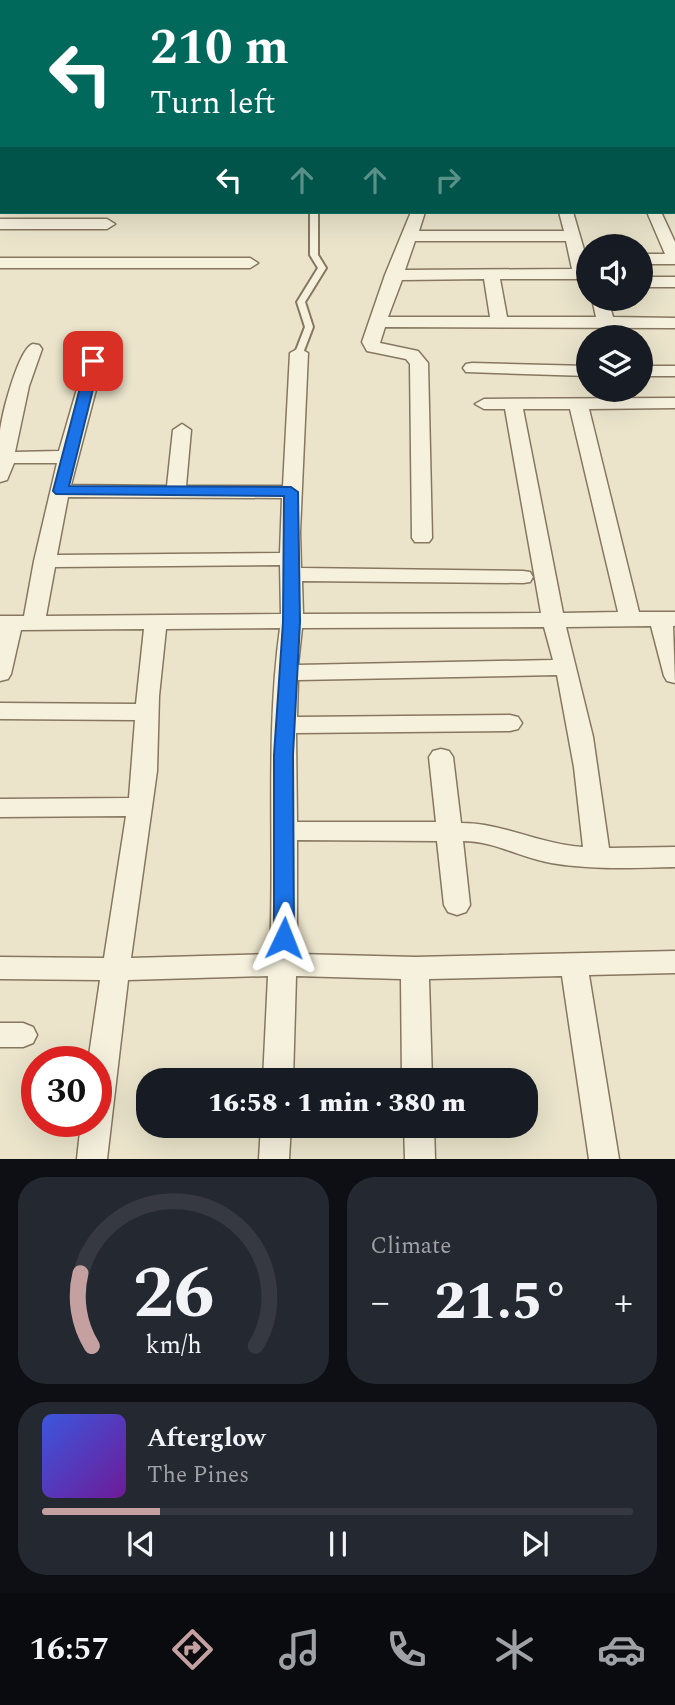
<!DOCTYPE html>
<html lang="en">
<head>
<meta charset="utf-8">
<style>
	:root { --surface:#171b24; --page:#242831; --text:#f1f3f6; --muted:#9ea1a6; --line:#363941; --accent:#c5a0a0 }
	body { margin:0; font-family:Spectral,serif; background:var(--page); color:var(--text); height:100vh; display:flex; flex-direction:column; font-size:26px; white-space:nowrap }
	* { box-sizing:border-box; margin:0 }
	p { font-size:23px; color:var(--muted) }
	.icon { flex:none; width:38px; height:38px; fill:none; stroke:currentColor; stroke-width:2; stroke-linecap:round; stroke-linejoin:round }
	.map { position:relative; height:1159px; overflow:hidden }
	.drawer { display:flex; flex-direction:column; gap:18px; padding:18px; background:#0d0f14; flex:1 }
	.drawer>* { flex:none }
	.hud { position:absolute; left:0px; top:0px; width:676px; height:214px; box-shadow:0 7px 28px #0002; background:#00695c; color:#fff; overflow:hidden }
	.controls { position:absolute; left:576px; top:234px; display:grid; gap:14px }
	.controls a { display:grid; place-items:center; width:77px; height:77px; border-radius:50%; background:var(--surface); box-shadow:0 7px 28px #0002; font-size:35px }
	.speed { position:absolute; left:21px; top:1046px; display:flex; gap:14px; font-size:35px; font-weight:700; text-align:center }
	.speed>* { display:grid; place-content:center; width:91px; height:91px; border-radius:50%; background:var(--surface); box-shadow:0 7px 28px #0002; line-height:1 }
	.speed .limit { border:10px solid #d22; background:#fff; color:#111 }
	.pin { position:absolute; display:grid; place-items:center; width:60px; height:60px; color:#fff; margin:-30px; border-radius:14px; box-shadow:0 4px 10px #0006 }
	.me { position:absolute; width:77px; margin:-38px; rotate:2deg; stroke-linejoin:round; filter:drop-shadow(0 0 5px #0008) }
	.turn { display:flex; align-items:center; gap:24px; height:147px; padding:0 35px; font-size:32px }
	.turn .icon { width:91px; height:91px; stroke-width:2.5 }
	.turn b { display:block; font-size:49px; line-height:60px }
	.lanes { display:flex; align-items:center; height:66px; padding:0 35px; background:#0003; justify-content:center; gap:35px; direction:ltr }
	.lanes .off { opacity:.35 }
	.big { font-size:52px; font-weight:800; line-height:1.1 }
	.drawer .card { flex:1; display:flex; flex-direction:column; justify-content:center; gap:10px; min-width:0; padding:0 24px; border-radius:28px; background:var(--page) }
	.drawer .dial { align-items:center; gap:0 }
	.dial svg { height:182px; overflow:visible; fill:none; stroke:var(--line); stroke-width:7; stroke-linecap:round; text-anchor:middle }
	.dial text { fill:var(--text); stroke:none }
	.song { display:flex; align-items:center; gap:21px }
	.cover { width:84px; height:84px; border-radius:10px; background:linear-gradient(135deg,hsl(230 70% 55%),hsl(280 70% 35%)) }
	.played { height:7px; border-radius:4px; background:linear-gradient(90deg,var(--accent) 20%,var(--line) 20%) }
	.keys { display:flex; justify-content:space-around; direction:ltr }
	.heat { display:flex; justify-content:space-between; align-items:center; font-size:38px; direction:ltr }
	.drawer .tiles { flex:1; display:grid; gap:18px; grid-template-columns:1fr 1fr }
	.card:last-child { grid-column:span 2 }
	.trip { position:absolute; left:136px; top:1068px; width:402px; height:70px; border-radius:28px; background:var(--surface); box-shadow:0 7px 28px #0002; font-weight:800; line-height:70px; text-align:center }
	.dock { display:flex; height:112px; justify-content:space-around; align-items:center; background:#090b0e; color:var(--muted) }
	.dock .icon { width:49px; height:49px }
	.dock .on { color:var(--accent) }
	.dock b { font-size:32px; color:var(--text) }
	.map>svg:first-child { display:block }
	.lines { fill:none; stroke-linecap:round; stroke-linejoin:round }
	.lane-casing { stroke:#877760; stroke-width:4 }
	.street-casing { stroke:#877760; stroke-width:3 }
	.secondary-casing { stroke:#695843; stroke-width:3 }
	.lane { fill:#f6f1dd; fill-rule:evenodd }
	.street { fill:#f6f1dd; fill-rule:evenodd }
	.secondary { fill:#f6f1dd; fill-rule:evenodd }
	.route { fill:#1a73e8; stroke:#114b97; stroke-width:2 }
</style>
</head>
<body>
<div class="map">
<svg width="675" height="1159" viewBox="0 0 675 1159">
	<rect width="100%" height="100%" fill="#ebe4cb"/>
	<g class="lines">
		<defs>
			<path id="lane" d="M310,212H318V255L326,268L305,302L313,327L303,353L299,356L295,353L305,327L297,302L318,268L310,255Z"/>
			<path id="street" d="M55,0H67L54,2Z
				M135,0H147V2H135Z
				M213,0H225V2H213Z
				M501,0H513V2H501Z
				M663,0H675V5L674,2Z
				M674,26L675,27V35L674,34Z
				M0,43H2V51H0Z
				M674,71H675V79H674Z
				M0,72H2V80H0Z
				M0,94H2V102H0Z
				M674,104H675V112H674Z
				M674,146H675V154H674Z
				M0,183H2V191H0Z
				M674,184H675V192H674Z
				M411,212H425L419,231H564L559,212H573L587,260L588,283L577,279H500L507,317H596L592,299H608L613,317L675,318V328L385,327L380,343L418,351L428,363L432,538L429,542H415L412,538L410,364L406,359L367,351L362,342L385,275ZM415,241H566L572,269L405,270ZM484,279L490,317H388L402,280Z
				M647,212H661L675,242V264H640V254H665Z
				M0,219H107L115,224L107,229H0Z
				M0,258H250L258,263L250,268H0Z
				M640,277H675V287H640Z
				M99,339L108,344L71,485L167,486L173,430L182,424L191,430L186,486H283L290,353L299,348L308,353L300,532L301,568L523,571L530,572L533,577L530,582L523,583L302,581L303,614L541,613L505,409H484L475,404L484,399L675,398V408L589,409L639,612H675V626H673L675,683L667,681L664,676L651,626L566,627L593,737L609,848L675,847V867C634,868 592,870 551,863C521,858 494,841 463,841L470,905L466,912L457,915L448,912L444,905L437,841L297,840V954L415,957L675,951V973L589,975L619,1159H589L562,976L429,979L432,1080H402L401,979L296,976L293,1080H263L268,976L128,980L107,1159H77L81,1122H96V1062H88L100,980L0,979V957L104,958L126,816L0,817V799L129,798L135,720L0,719V703L136,704L144,629L21,630L11,674L8,679L0,681V616H24L34,561L57,463H14L7,480L0,482C0,466 0,449 0,433C1,416 19,347 33,344L39,345L42,349L29,386L15,452L59,451L90,344ZM523,409H570L618,612L563,613ZM68,497L282,498L280,553L57,555ZM280,565L281,614L46,616L55,567ZM544,627L553,660L298,665L302,628ZM280,628C265,737 275,845 270,954L131,958L157,771L159,696L166,629ZM557,675L574,767L583,847C539,844 503,823 461,823L453,757L449,751L441,749L433,751L429,757L436,822H297L296,733L510,731L518,729L522,723L518,717L510,715L297,717L298,680Z
				M472,363L588,366V376L466,372L463,368L466,364Z
				M640,366H675V376H640Z
				M0,1023H23L33,1027L37,1035L33,1043L23,1047H0Z
				M261,1125H291L289,1159H259Z
				M404,1125H434L435,1159H405Z"/>
			<path id="secondary" d="M300,0H316L299,2Z
				M0,133H2V145H0Z"/>
		</defs>
		<use href="#lane" class="lane-casing"/>
		<use href="#street" class="street-casing"/>
		<use href="#secondary" class="secondary-casing"/>
		<use href="#lane" class="lane"/>
		<use href="#street" class="street"/>
		<use href="#secondary" class="secondary"/>
	</g>
	<path class="route" d="M93,357L100,361L69,486L291,487L298,492L300,622L293,755L294,938L291,944L284,946L277,944L274,938V755L283,622L284,496L56,494L53,491L87,361Z"/>
</svg>
<div class="controls">
<a><svg class="icon" aria-label="sound" viewBox="0 0 24 24"><path d="M4 9h4l5-4v14l-5-4H4zM17 9q2 3 0 6"/></svg></a>
<a><svg class="icon" aria-label="layers" viewBox="0 0 24 24"><path d="M12 4l9 5-9 5-9-5zM3 14l9 5 9-5"/></svg></a>
</div>
<div class="speed"><div class="limit">30</div></div>
<div class="pin" style="left:93px;top:361px;background:#d93025"><svg class="icon" aria-label="arrive" viewBox="0 0 24 24"><path d="M6 21V4h12l-3 4 3 4H6"/></svg></div>
<svg class="me" style="left:284px;top:938px" viewBox="-20 -20 40 40"><path d="M0-17L14 15 0 8-14 15z" fill="#1a73e8" stroke="#fff" stroke-width="4"/></svg>
<div class="trip">16:58 · 1 min · 380 m</div>
<div class="hud">
<div class="turn"><svg class="icon" aria-label="left" viewBox="0 0 24 24"><path d="M17 20v-9H6M10 6l-5 5 5 5"/></svg><div><b>210 m</b>Turn left</div></div>
<div class="lanes"><svg class="icon" aria-label="left" viewBox="0 0 24 24"><path d="M17 20v-9H6M10 6l-5 5 5 5"/></svg><svg class="icon off" aria-label="ahead" viewBox="0 0 24 24"><path d="M12 20V5M6 11l6-6 6 6"/></svg><svg class="icon off" aria-label="ahead" viewBox="0 0 24 24"><path d="M12 20V5M6 11l6-6 6 6"/></svg><svg class="icon off" aria-label="right" viewBox="0 0 24 24"><path d="M7 20v-9h11M14 6l5 5-5 5"/></svg></div>
</div>
</div>
<section class="drawer">
<div class="tiles">
<div class="card dial"><svg viewBox="0 0 100 80">
<path d="M14 69A42 42 0 1 1 86 69"/>
<path d="M14 69A42 42 0 0 1 9 37" stroke="#c5a0a0"/>
<text x="50" y="56" font-size="32" font-weight="700">26</text>
<text x="50" y="72" font-size="11">km/h</text>
</svg></div>
<div class="card"><p>Climate</p>
<div class="heat"><a>−</a><b class="big">21.5°</b><a>+</a></div>
</div>
<div class="card">
<div class="song"><i class="cover"></i><div><b>Afterglow</b><p>The Pines</p></div></div>
<div class="played"></div>
<div class="keys"><svg class="icon" aria-label="previous" viewBox="0 0 24 24"><path d="M18 5L8 12l10 7zM5 5v14"/></svg><svg class="icon" aria-label="pause" viewBox="0 0 24 24"><path d="M8 5v14M16 5v14"/></svg><svg class="icon" aria-label="next" viewBox="0 0 24 24"><path d="M6 5l10 7-10 7zM19 5v14"/></svg></div>
</div>
</div>
</section>
<nav class="dock">
<b>16:57</b>
<svg class="icon on" aria-label="directions" viewBox="0 0 24 24"><path d="M12 3l9 9-9 9-9-9zM9 14v-3h6M13 9l2 2-2 2"/></svg>
<svg class="icon" aria-label="music" viewBox="0 0 24 24"><path d="M9 18V5l10-2v13"/><circle cx="6" cy="18" r="3"/><circle cx="16" cy="16" r="3"/></svg>
<svg class="icon" aria-label="phone" viewBox="0 0 24 24"><path d="M5 4h4l2 5-3 2q2 4 5 5l2-3 5 2v4C11 20 4 13 5 4z"/></svg>
<svg class="icon" aria-label="climate" viewBox="0 0 24 24"><path d="M12 3v18M4 7l16 10M4 17L20 7"/></svg>
<svg class="icon" aria-label="car" viewBox="0 0 24 24"><path d="M5 17H2v-5l4-1 3-4h7l3 4 3 1v5h-3M9 17h6M6 11h13"/><circle cx="7" cy="17" r="2"/><circle cx="17" cy="17" r="2"/></svg>
</nav>
</body>
</html>
